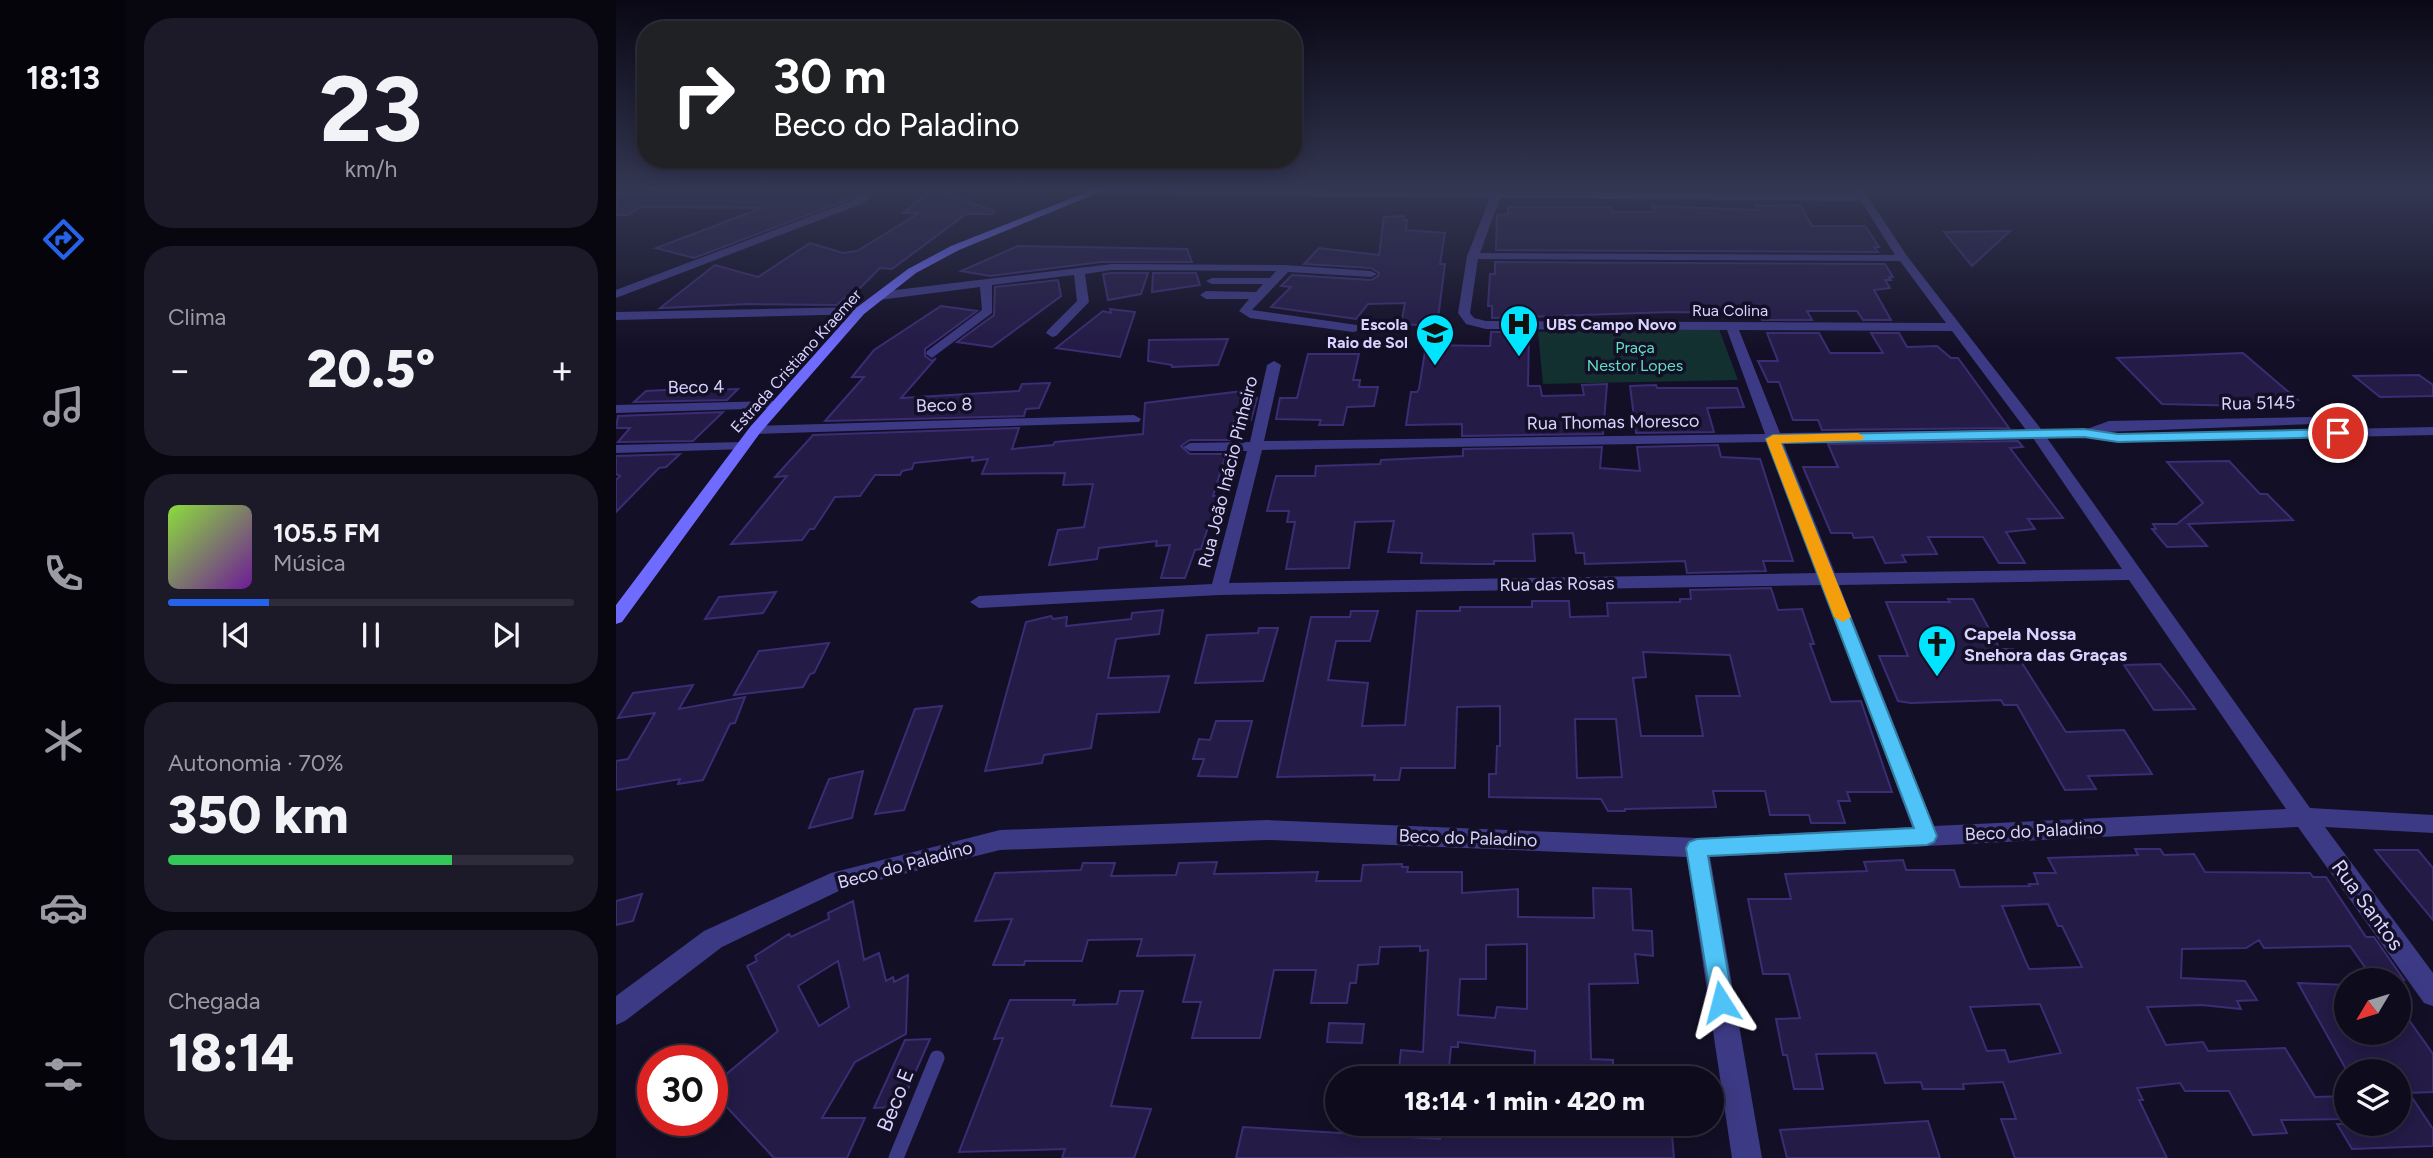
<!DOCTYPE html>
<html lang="pt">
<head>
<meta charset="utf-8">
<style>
	:root { --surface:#0e0b1c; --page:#1c1929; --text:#f1f3f6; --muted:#9b9ba3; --line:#2e2b3b; --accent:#2563eb }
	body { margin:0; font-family:Figtree,sans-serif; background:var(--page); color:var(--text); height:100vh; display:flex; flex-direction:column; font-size:26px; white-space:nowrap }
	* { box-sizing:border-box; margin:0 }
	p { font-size:23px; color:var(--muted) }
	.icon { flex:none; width:38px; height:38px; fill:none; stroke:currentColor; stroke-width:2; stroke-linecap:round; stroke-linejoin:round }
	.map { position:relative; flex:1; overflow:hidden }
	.details { display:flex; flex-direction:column; gap:18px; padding:18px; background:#08060f; width:490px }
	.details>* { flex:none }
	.top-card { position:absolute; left:21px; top:21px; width:665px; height:147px; border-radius:28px; box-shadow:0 4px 18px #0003,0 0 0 2px var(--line); background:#202124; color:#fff; overflow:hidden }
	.needle { width:46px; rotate:232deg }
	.tools { position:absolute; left:1718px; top:968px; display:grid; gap:14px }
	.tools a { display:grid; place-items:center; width:77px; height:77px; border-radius:50%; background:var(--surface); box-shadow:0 4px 18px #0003,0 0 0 2px var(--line); font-size:35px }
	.speed { position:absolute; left:21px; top:1045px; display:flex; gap:14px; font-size:35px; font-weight:700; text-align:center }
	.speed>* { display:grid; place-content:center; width:91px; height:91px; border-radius:50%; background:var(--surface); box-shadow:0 4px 18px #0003,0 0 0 2px var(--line); line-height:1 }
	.speed .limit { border:10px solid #d22; background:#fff; color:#111 }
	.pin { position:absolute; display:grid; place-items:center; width:60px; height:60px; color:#fff; margin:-30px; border:4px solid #fff; border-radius:50%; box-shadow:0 2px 7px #0007 }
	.me { position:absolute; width:77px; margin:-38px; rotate:351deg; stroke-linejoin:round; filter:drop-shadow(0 0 5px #0008) }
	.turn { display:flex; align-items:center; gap:24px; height:147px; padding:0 21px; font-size:32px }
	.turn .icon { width:91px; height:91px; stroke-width:2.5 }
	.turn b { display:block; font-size:49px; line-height:60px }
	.big { font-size:52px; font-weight:800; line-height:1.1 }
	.details .card { flex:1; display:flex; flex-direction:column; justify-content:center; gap:10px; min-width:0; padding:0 24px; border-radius:28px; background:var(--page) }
	.details .dial { align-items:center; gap:0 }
	.dial b { font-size:91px; line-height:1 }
	.song { display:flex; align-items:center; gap:21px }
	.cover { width:84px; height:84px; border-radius:10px; background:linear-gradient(135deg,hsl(90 70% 55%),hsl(280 70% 35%)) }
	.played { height:7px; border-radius:4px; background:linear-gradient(90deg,var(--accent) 25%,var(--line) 25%) }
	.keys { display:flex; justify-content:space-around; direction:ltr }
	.heat { display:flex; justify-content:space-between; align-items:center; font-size:38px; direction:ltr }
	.charge { height:10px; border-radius:5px; background:linear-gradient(90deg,#34c759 70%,var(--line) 0) }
	.trip { position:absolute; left:709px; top:1066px; width:399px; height:70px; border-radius:35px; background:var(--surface); box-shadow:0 4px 18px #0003,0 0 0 2px var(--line); font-weight:800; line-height:70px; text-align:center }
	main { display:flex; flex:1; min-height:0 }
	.tab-bar { display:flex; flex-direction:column; width:126px; justify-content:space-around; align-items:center; background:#06040b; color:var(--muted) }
	.tab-bar .icon { width:49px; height:49px }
	.tab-bar .active { color:var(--accent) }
	.tab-bar b { font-size:32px; color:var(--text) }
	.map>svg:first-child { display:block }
	.green { fill:#12302f }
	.building { fill:#241b47; stroke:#3b2d73; stroke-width:2; fill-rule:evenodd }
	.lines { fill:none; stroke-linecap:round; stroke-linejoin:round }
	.service { stroke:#3d3a85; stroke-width:15 }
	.minor { fill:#3d3a85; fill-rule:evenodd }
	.secondary { fill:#6f6bff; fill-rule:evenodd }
	.route { fill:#4fc3f7; stroke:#337fa1; stroke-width:2 }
	.slow { fill:#f59e0b }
	.labels { text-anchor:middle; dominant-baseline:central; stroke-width:7; stroke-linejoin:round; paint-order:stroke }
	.far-street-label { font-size:16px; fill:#d9d4ff; stroke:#130f26 }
	.far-poi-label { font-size:16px; font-weight:bold; fill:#d9d4ff; stroke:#130f26; text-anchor:end }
	.far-park-label { font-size:16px; fill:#5fe0c0; stroke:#130f26 }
	.street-label { font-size:18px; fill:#d9d4ff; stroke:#130f26 }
	.poi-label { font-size:18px; font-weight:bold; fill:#d9d4ff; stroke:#130f26; text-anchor:start }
	.near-street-label { font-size:21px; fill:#d9d4ff; stroke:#130f26 }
</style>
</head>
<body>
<main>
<nav class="tab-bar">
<b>18:13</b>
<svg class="icon active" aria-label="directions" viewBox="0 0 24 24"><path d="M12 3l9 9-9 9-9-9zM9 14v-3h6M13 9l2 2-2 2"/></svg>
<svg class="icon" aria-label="music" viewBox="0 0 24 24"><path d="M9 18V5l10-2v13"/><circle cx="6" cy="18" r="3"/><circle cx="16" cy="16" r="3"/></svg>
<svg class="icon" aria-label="phone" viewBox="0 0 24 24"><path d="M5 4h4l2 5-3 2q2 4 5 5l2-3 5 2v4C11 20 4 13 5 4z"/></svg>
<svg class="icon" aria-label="climate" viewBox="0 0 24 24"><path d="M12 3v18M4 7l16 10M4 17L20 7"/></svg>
<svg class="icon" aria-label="car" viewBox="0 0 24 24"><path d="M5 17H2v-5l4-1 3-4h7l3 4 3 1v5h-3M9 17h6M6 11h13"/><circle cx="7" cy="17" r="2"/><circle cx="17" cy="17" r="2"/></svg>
<svg class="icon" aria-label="filters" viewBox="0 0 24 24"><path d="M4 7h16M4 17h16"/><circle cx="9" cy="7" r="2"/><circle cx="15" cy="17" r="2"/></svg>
</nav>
<section class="details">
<div class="card dial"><b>23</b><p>km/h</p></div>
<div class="card"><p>Clima</p>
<div class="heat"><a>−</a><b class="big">20.5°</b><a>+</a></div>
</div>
<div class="card">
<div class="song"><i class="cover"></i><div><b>105.5 FM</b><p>Música</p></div></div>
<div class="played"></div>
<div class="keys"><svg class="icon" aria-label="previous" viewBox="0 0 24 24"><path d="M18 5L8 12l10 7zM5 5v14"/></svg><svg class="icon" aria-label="pause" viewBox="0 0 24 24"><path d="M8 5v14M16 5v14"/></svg><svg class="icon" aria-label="next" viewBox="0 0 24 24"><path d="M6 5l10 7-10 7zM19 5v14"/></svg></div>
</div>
<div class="card"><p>Autonomia · 70%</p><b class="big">350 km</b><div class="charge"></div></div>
<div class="card"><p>Chegada</p><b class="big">18:14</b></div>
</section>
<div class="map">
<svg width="1817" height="1158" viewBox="0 0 1817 1158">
	<rect width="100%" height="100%" fill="#130f26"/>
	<path class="green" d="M1103,329L1122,380L927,384L922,332Z"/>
	<path class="building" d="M0,188H264V190H248L239,197L78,258L40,248L146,208L24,207L12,215H0Z
		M317,189L378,211L377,214H350L276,269L264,268L235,297H230L221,305L133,304L44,308L99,265L142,277L194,243L227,253L241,251L303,213H287Z
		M1184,205L1196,226H1249L1263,247H1258L1262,252L880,250L881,215L892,214V207H994L996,212H1038L1036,206L1142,210L1140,206Z
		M788,216V220H791L790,230L829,233L824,264H829L821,326L785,324L789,303L752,304L740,319L655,307L675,287L665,286L676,275L755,280L762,276L763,273L755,268L688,264L703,248L763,255L768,217Z
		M1394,231L1356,266L1328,232Z
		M402,246L571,249L576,262H485L374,276L345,271Z
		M879,262L1269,264L1277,277H1273L1275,280H1269L1274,288L1258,290L1275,320H1247L1241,311H1191L1196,320H1146L1144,315H1121L1120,313L1055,312L876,318V306H872L874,274H879Z
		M496,273H532L525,294L492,300L487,274Z
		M537,273H580L584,285L536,292Z
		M442,280L445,296L376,347L341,342L378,315L379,287Z
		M325,306L361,311L309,349V356L316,361L320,358L285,398L403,391L406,384L434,383L423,408L410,409L408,416L209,421L248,377H236L258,350Z
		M494,309L519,312L504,357L440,348L487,311L495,313Z
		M875,332H913L912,386H924L926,396L968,395L966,385L991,384L987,434L846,436V424L790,425L795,392H801L803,389L810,345L874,346Z
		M1151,333H1203L1214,353H1267L1255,333H1283L1291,347L1321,346L1335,358H1342L1393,428L1206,430L1202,420H1177L1163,382H1152L1142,361H1162Z
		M612,339L602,365L556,367V365L532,361L533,340Z
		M1627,353L1682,400L1625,402L1629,406L1546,404L1501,358Z
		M692,354H743L737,380H744L743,387H762L758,406L731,407L727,425H703L705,420L660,419L664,398H681Z
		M1803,375L1817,385V396L1764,397L1738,376Z
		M1040,385L1041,388H1121L1128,407L1091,408L1098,432L1020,433L1014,386Z
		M89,388L87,390L122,389L111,400L18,402L30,391Z
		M635,390L632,398H641L635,420L618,421L614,440H574L565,446L574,454H610L597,496H602L585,549L579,550L569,578H545L554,545L540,546L541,541L483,548L481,559L433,565L442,530L468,527L477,484L447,485L449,473L366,474L372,459L356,461L357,457L298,463L296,469L286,471L284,475H259L244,496L219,497L198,529H194L186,540L115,544L171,476L159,477L197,435L403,428L396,449L437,445L439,442L527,434L529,403Z
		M107,412L77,441L2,442L14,428H0L2,416Z
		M1402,441L1407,447L1394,448L1447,518L1412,519L1419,529L1390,532L1409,563H1383L1367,537H1312L1321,554L1286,555L1290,562L1269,563L1257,537L1238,538L1236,533H1215L1187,467H1222L1212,444Z
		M1102,445L1105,457L1144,459L1177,561H1147L1150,571L1071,573L1069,561L969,564L968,553H960L957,533L917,534L919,561H878V564H855L805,563L806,553L772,552L778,521L739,522L733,568L670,569L679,522H671L673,511H651L660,476H699L700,466L764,464L765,460L847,456V449L986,447L984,468L1024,471L1021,447Z
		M64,454L50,467L43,468L0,512V480L4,476L0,474V456Z
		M1613,461L1644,494H1651L1677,520L1572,524L1591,546L1551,547L1536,529H1540L1537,524H1561L1587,503L1551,462Z
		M1155,588L1162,610L1186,609L1198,644H1194L1215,702L1245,701L1276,792H1231L1234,801H1222L1229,823H1195L1193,815H1154L1149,791H1097L1100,807L1009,809V811H992L985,799L873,797V774H880L881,746H884V706L841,707L839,768H785L783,780H758L759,775L661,777L695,617H734L735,611H762L754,641H720L712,680L752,683L746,726L789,725L801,611H844V607H916V601H953L954,617L992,616L991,603L1064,602V599H1075L1074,590ZM1027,652L1114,655L1124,696H1080L1087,736H1025L1017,678L1030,677ZM959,719H1000L1006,777L961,778Z
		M160,592L147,613L89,619L103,597Z
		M1332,599H1357L1384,649H1397L1450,732L1508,730L1536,774L1472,776L1480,789L1449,790L1401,705H1388L1385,700L1295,703L1282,701L1263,656H1292L1270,602H1334Z
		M547,610L543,634L500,639L492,678L553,676L543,712L481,714L475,748L428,755L426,763L369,771L410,622L435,616L437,619L451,617L450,626L515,619L516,613Z
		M643,628H662L647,681L579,683L591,635L642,633Z
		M213,643L198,673L194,674L187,687L118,695L143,651Z
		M1544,664L1565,690L1579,709L1538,710L1508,665Z
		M77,685L63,709L129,697L119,723L114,724L87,780L62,784L64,779L0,790V761L12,759L39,713L2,718L17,693Z
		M326,706L288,810L259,814L299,709Z
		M600,721H636L621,777L582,776L588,759H577L583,739L594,740Z
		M247,771L236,818L193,828L213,779Z
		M1519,849H1544L1548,855L1578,854L1589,872L1694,873L1697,877H1710L1750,937H1758L1788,980H1758L1734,946L1648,948L1643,940L1630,948L1566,949L1565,978L1629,981L1641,1000L1621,1001L1625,1009L1586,1005L1531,1007L1550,1045L1587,1042L1592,1051L1669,1048L1699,1097L1731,1096V1119L1665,1120L1671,1133L1637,1135L1613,1091H1569L1564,1083L1521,1088L1527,1100H1523L1551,1158H1399L1385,1119H1400L1387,1082L1347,1084L1348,1089H1307L1305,1082L1269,1083L1260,1053L1200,1054L1207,1089H1178L1171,1055H1167L1160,1019L1184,1018L1173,974H1147L1132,899H1175L1169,874L1251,871L1248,862L1287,860L1290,870H1338L1344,887L1414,886L1413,884H1422L1418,873H1440L1432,858L1522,855ZM1432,904L1442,926H1446L1466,967L1413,969L1386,906ZM1424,1004L1445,1053L1393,1062L1389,1050L1371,1051L1354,1007Z
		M1759,850H1802L1817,868V920Z
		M601,862L598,874L702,872L700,881H745L747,865L786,864V867H792L791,872H846V893L902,889V917L978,918L977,888L1015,889L1017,930L1036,931L1037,956L1019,954L1022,983L973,984L975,1059L997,1060V1078H918L919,1051L842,1042V1047H835L832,1078H782L785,1050L807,1052L812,950L804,951V946L764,947L762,964L742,965L740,983H734L731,1003H695L700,970H658L644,1038H576L585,1002H567L579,955L521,956L526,939L472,940L466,961H409L408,965H377L396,919L359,921L379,873L465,870L467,863H499L495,876L560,875L563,863ZM911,944V1009L881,1007L879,1018L842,1015L844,979H870V945Z
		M26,894L17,921L0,925V901Z
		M237,901L248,960L263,953L270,981L277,977L278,982L292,975L290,1034L239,1062L206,1118H249L231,1158H158L96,1091V1086L162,1031L131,966L141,961L139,956L173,934L175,937L213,919L212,913ZM222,961L233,1007L203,1026L182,986Z
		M1682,983L1731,985V1032H1783V1006L1817,1054V1092L1793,1093L1817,1129V1146L1736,1149L1721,1124H1783V1071H1731Z
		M504,991H527L495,1106L535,1109L518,1158H446L449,1149L343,1152L387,1038L378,1039L394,1000H459L457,1005L501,1004Z
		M713,1023L748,1024L746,1043L711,1042Z
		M314,1039L284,1107L258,1108L289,1040Z
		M1312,1121L1324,1158H1171L1164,1130Z
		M826,1124L884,1126V1124H1055L1058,1158H620L627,1127L824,1139Z"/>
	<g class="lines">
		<path class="service" d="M280,1158L321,1058"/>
		<path class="minor" d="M1236,188H1246L1291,256L1425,429H1471L1493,421L1694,417L1699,418V424L1488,432L1502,434L1817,427V435L1502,442L1468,437L1431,438L1694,808L1817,815V833L1709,827L1817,973V1006L1808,1003L1682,827L1094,857L1146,1158H1116L1071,857L651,840L384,850L227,889L106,947L9,1021L0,1025V996L88,931L215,873L384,830L651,820L1081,838L1296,827L1206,585L603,595L363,608L354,602L363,596L596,584L631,451H574L567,447L574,443L634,442L651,365L658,361L665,365L648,441L1149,434L1111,330L870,329L850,324L842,313L851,256L874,198L477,195L472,192L474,190L1241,195ZM884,198L1245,201L1279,255L864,253ZM862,259L1284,261L1330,323L870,321L858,318L854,313ZM1123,330L1336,331L1410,430L1164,433ZM1417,438L1506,569L1219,573L1167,442ZM1153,442L1202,573L613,583L646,450ZM1513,580L1670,809L1318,826L1223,585Z
			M250,192L258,194L248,203L0,298V290L240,199Z
			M496,264L669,265L755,271L761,274L755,277L672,272L636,310L741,325V331L737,332L634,318L623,311L633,299H590L584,295L590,291L640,292L647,284H596L590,281L596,278H654L660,271L496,270L469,274L473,302L440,336L436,337L430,333L432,330L461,301L458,275L376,285V313L316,358L310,354L311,351L366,310L364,287L263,300L257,296L263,292Z
			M244,307L248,308V314L0,320V312Z
			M161,401L166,402V408L0,413V405Z
			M518,415L525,419L523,422L139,434L132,430L139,426Z
			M126,442L131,443L133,446L131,449L0,453V445Z"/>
		<path class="secondary" d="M481,188H494L343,250L300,273L248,314L144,433L6,622L0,624V605L134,427L240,308L292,269L335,246Z"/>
	</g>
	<linearGradient id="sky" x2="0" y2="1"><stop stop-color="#0a0815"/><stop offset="0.54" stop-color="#333752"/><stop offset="1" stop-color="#333752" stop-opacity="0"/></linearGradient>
	<rect width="1817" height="350" fill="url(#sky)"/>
	<path class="route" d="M1468,429L1502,434L1722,429L1728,433L1722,437L1502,442L1468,437L1165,443L1321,836L1318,842L1311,845L1092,856L1117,1002L1114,1011L1105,1014L1097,1011L1070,848L1073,842L1081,839L1298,828L1150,439L1157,435Z"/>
	<path class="slow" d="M1242,433L1248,437L1246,440L1165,443L1235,617L1227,622L1218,617L1150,439L1157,435Z"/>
	<defs>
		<symbol id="hospital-pin" viewBox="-11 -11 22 30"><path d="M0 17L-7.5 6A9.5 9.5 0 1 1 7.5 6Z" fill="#00e5ff" stroke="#130f26"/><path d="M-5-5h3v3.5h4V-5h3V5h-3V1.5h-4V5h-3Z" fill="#111"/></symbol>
		<symbol id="school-pin" viewBox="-11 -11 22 30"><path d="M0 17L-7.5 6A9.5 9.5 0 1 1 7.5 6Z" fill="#00e5ff" stroke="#130f26"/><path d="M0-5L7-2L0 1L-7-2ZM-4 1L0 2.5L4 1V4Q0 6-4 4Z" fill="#111"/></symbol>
		<symbol id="church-pin" viewBox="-11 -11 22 30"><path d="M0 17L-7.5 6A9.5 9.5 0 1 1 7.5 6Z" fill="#00e5ff" stroke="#130f26"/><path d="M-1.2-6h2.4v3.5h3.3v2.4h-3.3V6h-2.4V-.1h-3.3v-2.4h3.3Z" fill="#111"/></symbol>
	</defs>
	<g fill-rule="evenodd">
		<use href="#hospital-pin" x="881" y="302" width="44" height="60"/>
		<use href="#school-pin" x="797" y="311" width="44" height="60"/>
		<use href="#church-pin" x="1299" y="622" width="44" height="60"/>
	</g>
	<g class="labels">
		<g class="far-street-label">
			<text x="1114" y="310">Rua Colina</text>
			<text transform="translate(180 361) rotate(-48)">Estrada Cristiano Kraemer</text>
		</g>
		<g class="far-poi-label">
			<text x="792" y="324">Escola<tspan x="792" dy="18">Raio de Sol</tspan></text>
			<text x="930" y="324" text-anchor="start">UBS Campo Novo</text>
		</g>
		<g class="far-park-label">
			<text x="1019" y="347">Praça<tspan x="1019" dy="18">Nestor Lopes</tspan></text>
		</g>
		<g class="street-label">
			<text transform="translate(80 387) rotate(-1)">Beco 4</text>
			<text transform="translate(1642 403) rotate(-1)">Rua 5145</text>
			<text transform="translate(328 405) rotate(-2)">Beco 8</text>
			<text transform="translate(997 422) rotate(-1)">Rua Thomas Moresco</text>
			<text transform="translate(612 472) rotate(-76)">Rua João Inácio Pinheiro</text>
			<text transform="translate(941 584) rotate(-1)">Rua das Rosas</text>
			<text transform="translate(1418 831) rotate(-3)">Beco do Paladino</text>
			<text transform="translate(852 838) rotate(2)">Beco do Paladino</text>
			<text transform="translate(289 865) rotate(-15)">Beco do Paladino</text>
		</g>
		<g class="poi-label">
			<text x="1348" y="634">Capela Nossa<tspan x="1348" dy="21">Snehora das Graças</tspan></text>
		</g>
		<g class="near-street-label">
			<text transform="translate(1752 905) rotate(54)">Rua Santos</text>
			<text transform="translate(279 1100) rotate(-68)">Beco E</text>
		</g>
	</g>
</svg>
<div class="tools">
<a><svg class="needle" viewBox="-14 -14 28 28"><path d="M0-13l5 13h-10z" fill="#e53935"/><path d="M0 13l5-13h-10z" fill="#9b9ba3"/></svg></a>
<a><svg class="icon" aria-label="layers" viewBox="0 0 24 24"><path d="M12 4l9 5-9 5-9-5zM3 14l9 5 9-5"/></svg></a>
</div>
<div class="speed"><div class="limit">30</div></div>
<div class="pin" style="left:1722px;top:433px;background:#d93025"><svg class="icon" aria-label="arrive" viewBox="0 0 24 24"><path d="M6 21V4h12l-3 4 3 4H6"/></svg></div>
<svg class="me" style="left:1105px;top:1002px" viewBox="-20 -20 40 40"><path d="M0-17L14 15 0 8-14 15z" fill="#4fc3f7" stroke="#fff" stroke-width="4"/></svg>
<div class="trip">18:14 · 1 min · 420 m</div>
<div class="top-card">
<div class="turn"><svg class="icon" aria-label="right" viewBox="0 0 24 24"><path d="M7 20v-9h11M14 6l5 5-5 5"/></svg><div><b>30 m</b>Beco do Paladino</div></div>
</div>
</div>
</main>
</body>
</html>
